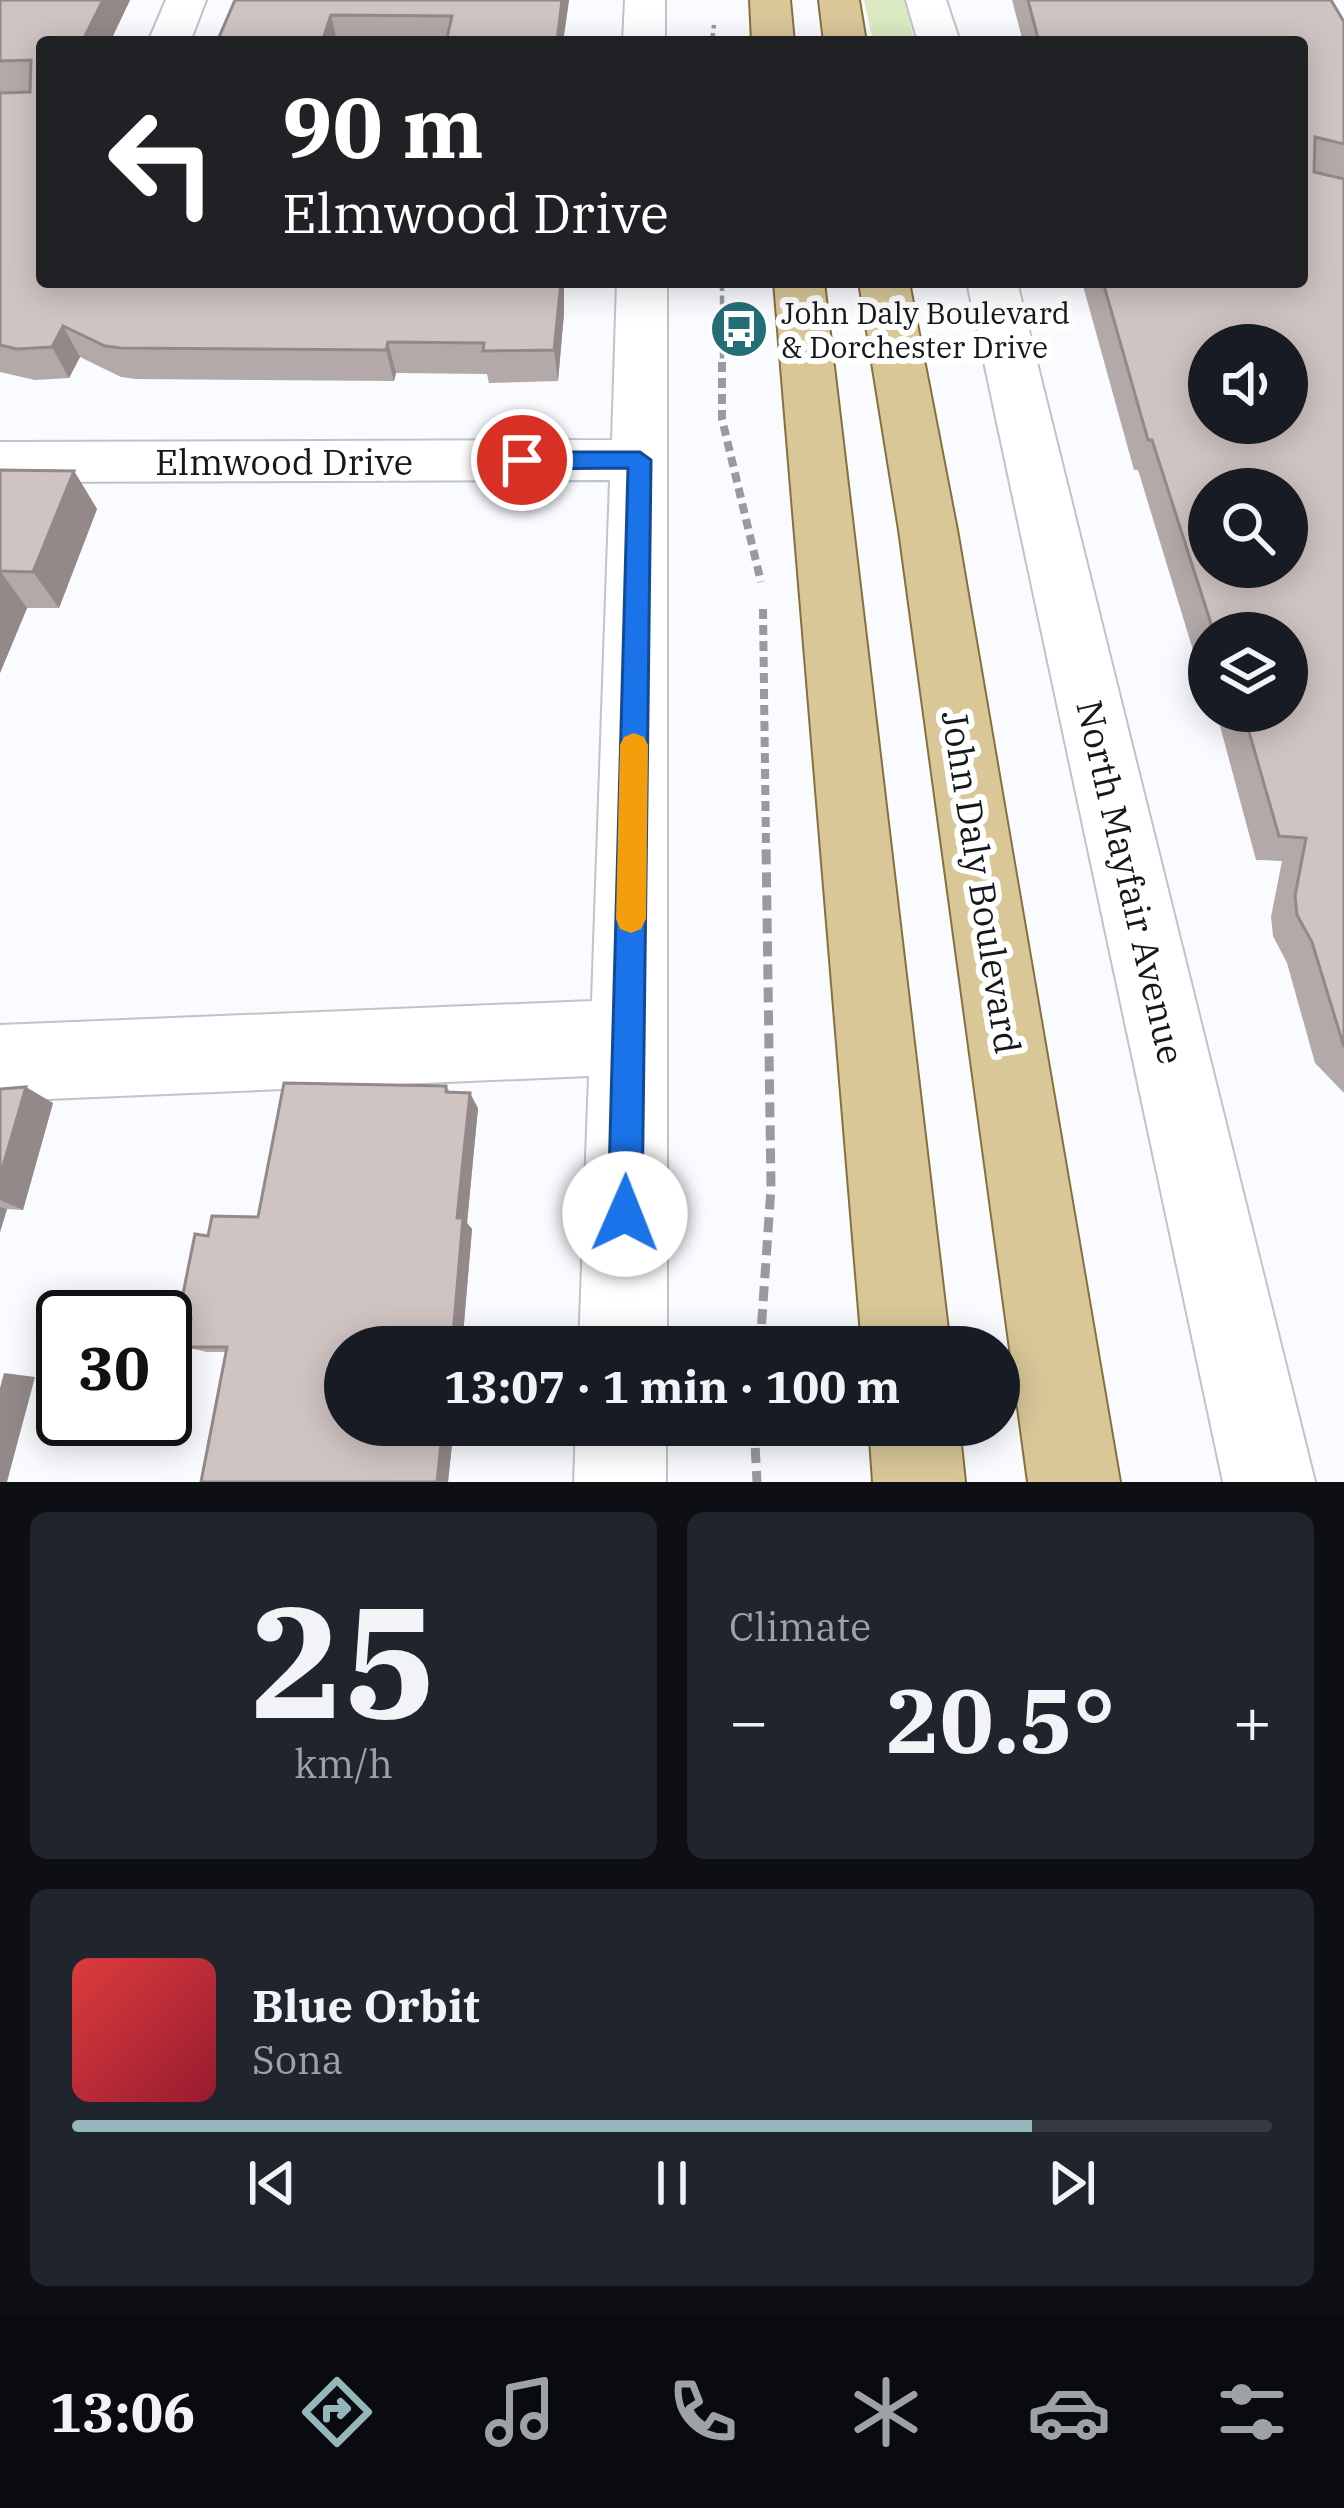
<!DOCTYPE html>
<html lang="en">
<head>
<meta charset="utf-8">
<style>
	:root { --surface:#171b24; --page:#20242c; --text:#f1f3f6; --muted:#9ea1a6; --line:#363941; --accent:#95b7bc }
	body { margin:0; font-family:"IBM Plex Serif",serif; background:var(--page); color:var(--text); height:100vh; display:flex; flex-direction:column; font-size:45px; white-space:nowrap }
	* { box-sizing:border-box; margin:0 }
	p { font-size:39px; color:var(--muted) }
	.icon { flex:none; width:66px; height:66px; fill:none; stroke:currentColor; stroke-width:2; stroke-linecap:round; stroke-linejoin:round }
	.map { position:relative; height:1482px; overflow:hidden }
	.details { display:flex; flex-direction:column; gap:30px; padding:30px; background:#0d0f14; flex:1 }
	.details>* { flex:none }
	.guide { position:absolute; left:36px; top:36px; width:1272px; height:252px; border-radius:12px; box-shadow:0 6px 30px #0003; background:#202124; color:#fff; overflow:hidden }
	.controls { position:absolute; left:1188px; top:324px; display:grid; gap:24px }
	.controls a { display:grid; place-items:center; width:120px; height:120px; border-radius:50%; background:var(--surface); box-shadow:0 6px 30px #0003; font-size:60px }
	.speed { position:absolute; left:36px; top:1290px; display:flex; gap:24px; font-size:60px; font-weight:700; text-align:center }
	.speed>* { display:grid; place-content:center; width:156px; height:156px; border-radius:50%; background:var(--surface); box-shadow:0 6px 30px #0003; line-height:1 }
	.speed .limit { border:6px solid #111; border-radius:18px; background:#fff; color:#111 }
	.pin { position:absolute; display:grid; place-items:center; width:102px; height:102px; color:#fff; margin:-51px; border:6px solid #fff; border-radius:50%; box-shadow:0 3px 12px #0007 }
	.me { position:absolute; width:132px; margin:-66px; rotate:1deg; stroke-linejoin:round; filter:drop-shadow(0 0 9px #0008) }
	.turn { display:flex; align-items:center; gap:42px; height:252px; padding:0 48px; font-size:54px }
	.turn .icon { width:156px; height:156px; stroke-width:2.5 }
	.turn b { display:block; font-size:84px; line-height:102px }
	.big { font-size:90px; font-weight:700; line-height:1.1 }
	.details .tile { flex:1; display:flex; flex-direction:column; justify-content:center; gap:18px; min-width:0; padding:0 42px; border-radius:18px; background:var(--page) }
	.details .dial { align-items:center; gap:0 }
	.dial b { font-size:156px; line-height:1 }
	.song { display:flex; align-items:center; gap:36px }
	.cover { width:144px; height:144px; border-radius:18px; background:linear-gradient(135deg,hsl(0 70% 55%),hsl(350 70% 35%)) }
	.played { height:12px; border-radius:6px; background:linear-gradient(90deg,var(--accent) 80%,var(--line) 80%) }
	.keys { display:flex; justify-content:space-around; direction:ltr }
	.heat { display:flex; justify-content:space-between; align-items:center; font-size:66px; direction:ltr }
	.details .tiles { flex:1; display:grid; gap:30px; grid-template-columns:1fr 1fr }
	.tile:last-child { grid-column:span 2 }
	.trip { position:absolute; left:324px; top:1326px; width:696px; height:120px; border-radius:60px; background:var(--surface); box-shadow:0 6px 30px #0003; font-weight:700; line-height:120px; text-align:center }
	.dock { display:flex; height:192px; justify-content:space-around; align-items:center; background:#090b0e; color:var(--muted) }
	.dock .icon { width:84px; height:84px }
	.dock .on { color:var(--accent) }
	.dock b { font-size:54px; color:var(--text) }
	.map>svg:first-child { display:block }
	.green { fill:#dbeac1 }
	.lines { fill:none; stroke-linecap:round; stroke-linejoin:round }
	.minor-casing { stroke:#bfc3cc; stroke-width:4 }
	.major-casing { stroke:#84713f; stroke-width:4 }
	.path-far2 { stroke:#999a9e; stroke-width:4.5; stroke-dasharray:9 4.5; stroke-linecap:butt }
	.path-far1 { stroke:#999a9e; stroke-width:8; stroke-dasharray:10 6; stroke-linecap:butt }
	.path { stroke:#999a9e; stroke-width:9; stroke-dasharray:15 8; stroke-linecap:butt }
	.minor { fill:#fff; fill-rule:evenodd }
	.major { fill:#d9c798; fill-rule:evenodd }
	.wall { fill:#b3a9a8 }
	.shaded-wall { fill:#928988 }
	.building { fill:#d0c4c3; stroke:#928988; stroke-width:3; fill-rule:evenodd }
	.route { fill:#1a73e8; stroke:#114b97; stroke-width:3 }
	.slow { fill:#f59e0b }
	.labels { text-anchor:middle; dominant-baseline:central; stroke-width:12; stroke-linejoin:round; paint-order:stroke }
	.far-poi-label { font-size:30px; fill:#16171a; stroke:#fff; text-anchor:start }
	.street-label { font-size:36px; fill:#16171a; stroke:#fff }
</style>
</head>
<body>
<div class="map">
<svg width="1344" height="1482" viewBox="0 0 1344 1482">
	<rect width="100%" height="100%" fill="#fafbff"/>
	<path class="green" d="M864,0H905L913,36L907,42H873Z"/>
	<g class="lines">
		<defs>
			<path id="minor" d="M166,0H206L190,42H148Z
				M625,0H665V42H623Z
				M906,0H946L960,42H918Z
				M617,282H667V1347H579L589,1076L0,1101V1025L592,1001L610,480L0,482V442L612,440Z
				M967,282H1017L1315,1482H1223Z
				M576,1425H666V1482H574Z"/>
			<path id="major" d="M750,0H790L794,42H752Z
				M819,0H859L866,42H824Z
				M774,282H824L950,1347H862Z
				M859,282H909L957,530L1120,1482H1028L899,530Z
				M869,1425H959L965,1482H873Z"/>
		</defs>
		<use href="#minor" class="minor-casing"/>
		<use href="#major" class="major-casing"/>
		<path class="path-far2" d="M712,42L714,25
			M722,282V365"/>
		<path class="path-far1" d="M722,362V419L761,582
			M763,609L766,847"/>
		<path class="path" d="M760,1347L771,1188L766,844
			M754,1425L757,1482"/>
		<use href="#minor" class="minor"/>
		<use href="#major" class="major"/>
	</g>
	<path class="wall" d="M0,0H130L110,42H42V282H564V313L558,381L489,383L487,374L396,373L394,381L136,379L121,377L80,357L69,378L35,380L0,372Z
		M235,0H569L563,42H217Z
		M1012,0H1331L1344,22V1093L1315,1063L1287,963L1273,936L1271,917L1282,861L1256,860L1216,711H1287V633H1209V685L1208,683H1203L1138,470H1134L1082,282H1302V42H1023Z
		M0,470L74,471L97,509L59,608H27L0,673Z
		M446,1086L450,1092L478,1108L467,1223L472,1229L462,1347H345V1425H454L448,1482H201L226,1352H207L185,1347L190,1323L178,1319L208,1236L258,1217Z
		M0,1089L53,1103L23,1210L7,1209L0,1232Z"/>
	<path class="shaded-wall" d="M103,0H130L110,42H82Z
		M562,0H569L563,42H557Z
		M331,15L337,42H322Z
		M561,282H564V313L558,381L554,350Z
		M63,326L80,357L69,378L52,347Z
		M388,342L396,373L394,381L386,350Z
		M74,471L97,509L59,608L33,572Z
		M0,571L27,608L0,673Z
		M26,1087L53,1103L23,1210L0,1200V1176Z
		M470,1093L478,1108L467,1223L472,1229L462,1347H452L457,1218Z
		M0,1207L7,1209L0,1232Z
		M4,1373L35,1377L7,1482H0V1388Z
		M443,1425H454L448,1482H437Z"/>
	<path class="building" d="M0,0H103L82,42H42V282H561L554,350L483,351L484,343L388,342L386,350L121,348L105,346L63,326L52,347L17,349L0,345V93L30,92L31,60L0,61Z
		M235,0H562L557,42H446L452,16L331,15L322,42H217Z
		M1028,0H1331L1344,22V144L1315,137L1314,172L1344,179V1047L1312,942L1297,915L1295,896L1306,838L1279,836L1243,711H1287V633H1214L1152,440H1148L1103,282H1302V42H1039ZM1209,345H1287V423H1209ZM1209,489H1287V567H1209Z
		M0,470L74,471L33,572L0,571Z
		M284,1083L446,1086V1092L470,1093L457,1218H463L452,1347H345V1425H443L437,1482H201L227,1347H185L191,1319H178L195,1234L208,1236L212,1216L258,1217Z
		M26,1087L0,1176V1089Z"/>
	<path class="route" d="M522,452H640L651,460L642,1214L637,1226L625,1231L613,1226L608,1214L628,468L522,469L510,460Z"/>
	<path class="slow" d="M634,733L644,737L648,745L646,919L641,929L631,933L620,929L616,919L620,745L624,737Z"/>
	<defs>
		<symbol id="bus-disc" viewBox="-11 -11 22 22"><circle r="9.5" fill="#246e76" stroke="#fff"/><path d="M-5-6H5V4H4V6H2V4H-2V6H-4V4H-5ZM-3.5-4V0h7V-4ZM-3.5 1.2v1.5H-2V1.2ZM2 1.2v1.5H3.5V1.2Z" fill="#fff"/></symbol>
	</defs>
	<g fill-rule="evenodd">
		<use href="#bus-disc" x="706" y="296" width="66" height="66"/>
	</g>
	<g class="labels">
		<g class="far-poi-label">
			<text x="781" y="312">John Daly Boulevard<tspan x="781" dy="34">&amp; Dorchester Drive</tspan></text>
		</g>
		<g class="street-label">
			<text x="284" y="461">Elmwood Drive</text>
			<text transform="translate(982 882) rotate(81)">John Daly Boulevard</text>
			<text transform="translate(1131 882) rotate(77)">North Mayfair Avenue</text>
		</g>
	</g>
</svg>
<div class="controls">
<a><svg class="icon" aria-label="sound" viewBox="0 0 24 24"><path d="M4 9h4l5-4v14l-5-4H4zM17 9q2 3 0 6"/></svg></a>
<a><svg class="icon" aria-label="search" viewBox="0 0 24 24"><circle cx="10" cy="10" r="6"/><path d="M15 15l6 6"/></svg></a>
<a><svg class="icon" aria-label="layers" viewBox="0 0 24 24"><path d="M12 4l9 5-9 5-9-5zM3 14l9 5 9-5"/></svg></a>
</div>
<div class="speed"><div class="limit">30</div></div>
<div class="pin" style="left:522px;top:460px;background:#d93025"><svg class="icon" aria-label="arrive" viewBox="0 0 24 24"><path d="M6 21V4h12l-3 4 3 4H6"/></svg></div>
<svg class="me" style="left:625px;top:1214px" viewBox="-20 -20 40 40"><circle r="19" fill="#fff"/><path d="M0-13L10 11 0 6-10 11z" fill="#1a73e8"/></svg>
<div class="trip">13:07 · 1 min · 100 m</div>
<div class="guide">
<div class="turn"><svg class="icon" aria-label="left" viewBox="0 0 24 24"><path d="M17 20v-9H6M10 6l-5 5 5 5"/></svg><div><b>90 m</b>Elmwood Drive</div></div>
</div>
</div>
<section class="details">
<div class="tiles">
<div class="tile dial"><b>25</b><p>km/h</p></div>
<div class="tile"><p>Climate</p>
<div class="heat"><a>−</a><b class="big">20.5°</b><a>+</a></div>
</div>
<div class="tile">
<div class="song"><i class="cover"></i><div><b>Blue Orbit</b><p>Sona</p></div></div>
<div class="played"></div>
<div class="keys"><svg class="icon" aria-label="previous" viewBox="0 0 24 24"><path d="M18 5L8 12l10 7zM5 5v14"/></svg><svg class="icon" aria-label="pause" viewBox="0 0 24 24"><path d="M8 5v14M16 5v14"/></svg><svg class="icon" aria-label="next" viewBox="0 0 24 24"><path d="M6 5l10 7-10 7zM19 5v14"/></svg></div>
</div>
</div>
</section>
<nav class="dock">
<b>13:06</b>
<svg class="icon on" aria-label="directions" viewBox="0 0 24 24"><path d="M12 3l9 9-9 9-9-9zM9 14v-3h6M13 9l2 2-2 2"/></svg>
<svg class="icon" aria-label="music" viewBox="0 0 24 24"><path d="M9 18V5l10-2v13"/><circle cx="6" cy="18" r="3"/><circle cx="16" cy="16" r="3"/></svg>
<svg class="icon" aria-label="phone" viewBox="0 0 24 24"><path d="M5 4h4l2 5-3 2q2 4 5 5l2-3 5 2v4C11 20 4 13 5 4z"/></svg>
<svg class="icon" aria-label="climate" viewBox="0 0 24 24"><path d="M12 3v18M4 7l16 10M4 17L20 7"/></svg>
<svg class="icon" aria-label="car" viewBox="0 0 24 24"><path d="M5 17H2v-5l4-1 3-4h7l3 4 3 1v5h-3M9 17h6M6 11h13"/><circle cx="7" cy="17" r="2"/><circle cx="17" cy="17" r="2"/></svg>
<svg class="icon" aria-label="filters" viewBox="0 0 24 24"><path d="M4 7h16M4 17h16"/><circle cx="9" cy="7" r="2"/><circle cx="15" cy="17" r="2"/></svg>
</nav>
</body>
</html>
